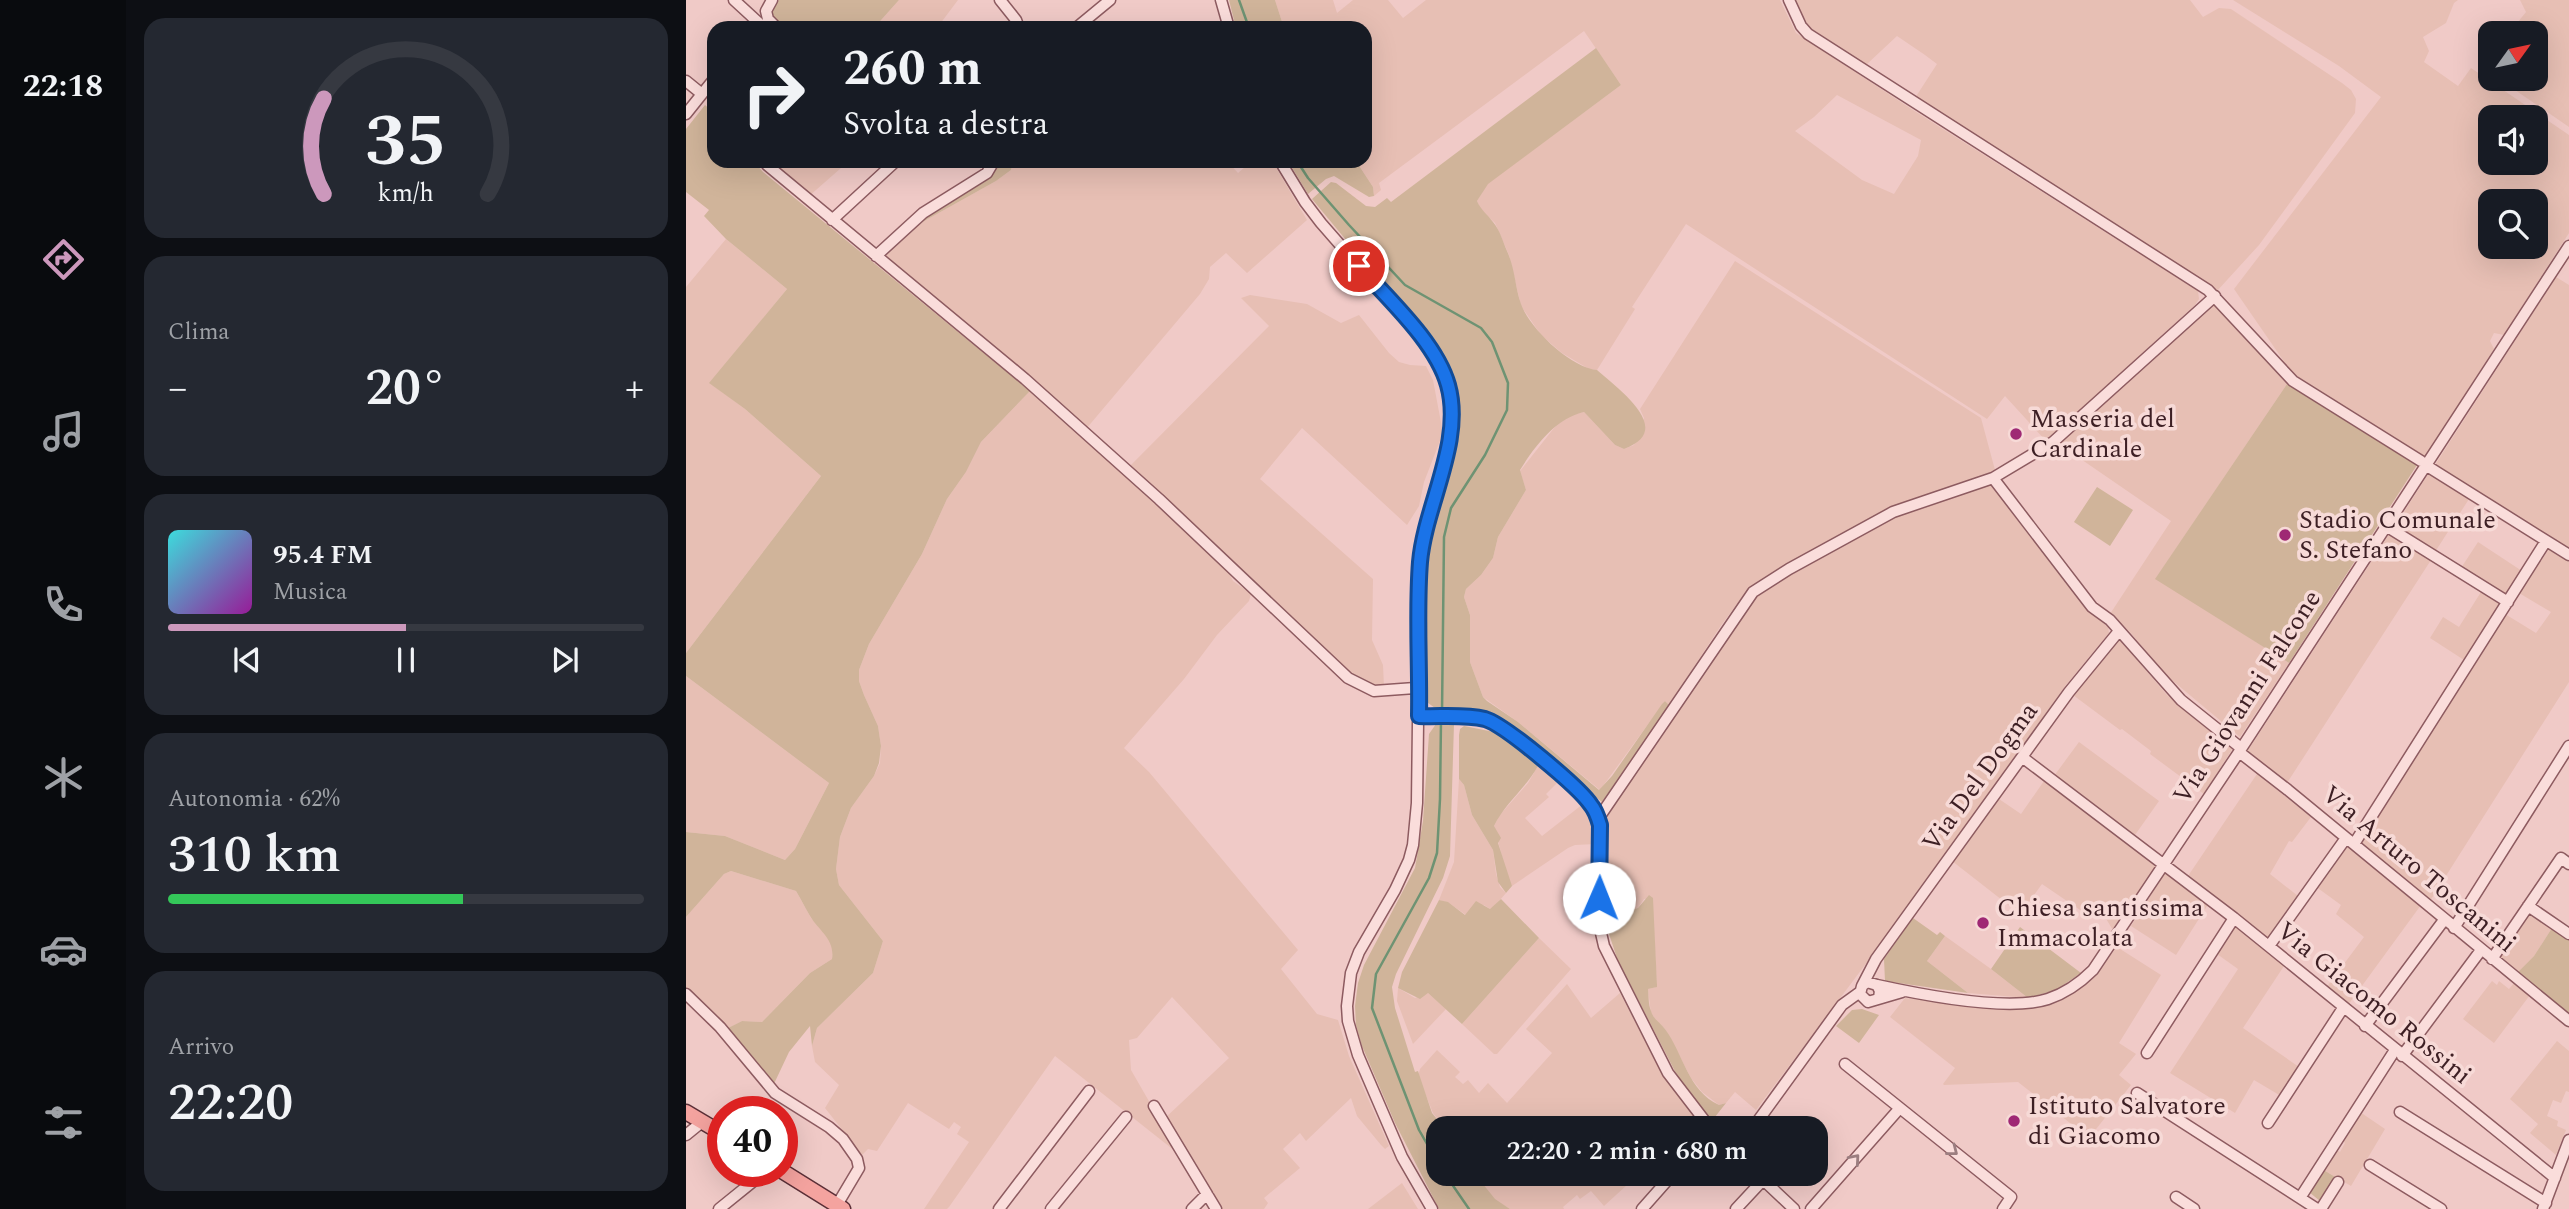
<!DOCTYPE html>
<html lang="it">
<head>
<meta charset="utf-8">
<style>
	:root { --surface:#171b24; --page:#242831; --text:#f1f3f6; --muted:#9ea1a6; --line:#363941; --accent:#cc98bc }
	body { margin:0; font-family:Spectral,serif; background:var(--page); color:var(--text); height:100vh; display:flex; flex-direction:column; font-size:26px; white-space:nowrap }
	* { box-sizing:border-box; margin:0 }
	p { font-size:23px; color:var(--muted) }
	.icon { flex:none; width:38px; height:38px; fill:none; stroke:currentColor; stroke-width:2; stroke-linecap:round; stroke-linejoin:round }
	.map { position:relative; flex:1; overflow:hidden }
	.panel { display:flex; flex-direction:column; gap:18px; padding:18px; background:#0d0f14; width:560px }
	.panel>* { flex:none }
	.banner { position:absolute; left:21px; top:21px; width:665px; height:147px; border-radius:21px; box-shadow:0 7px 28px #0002; background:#171b24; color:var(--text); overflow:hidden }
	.needle { width:46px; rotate:57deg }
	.tools { position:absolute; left:1792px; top:21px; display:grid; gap:14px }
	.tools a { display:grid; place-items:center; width:70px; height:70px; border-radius:14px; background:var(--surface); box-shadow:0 7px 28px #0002; font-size:35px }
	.speed { position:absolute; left:21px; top:1096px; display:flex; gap:14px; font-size:35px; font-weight:700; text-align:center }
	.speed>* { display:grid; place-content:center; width:91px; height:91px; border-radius:50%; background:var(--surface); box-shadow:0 7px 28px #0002; line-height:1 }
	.speed .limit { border:10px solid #d22; background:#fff; color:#111 }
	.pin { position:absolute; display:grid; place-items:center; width:60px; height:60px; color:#fff; margin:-30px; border:4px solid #fff; border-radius:50%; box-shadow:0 2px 7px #0007 }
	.me { position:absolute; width:77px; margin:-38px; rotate:1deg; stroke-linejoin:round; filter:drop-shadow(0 0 5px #0008) }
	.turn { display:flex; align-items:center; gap:24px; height:147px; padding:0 21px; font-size:32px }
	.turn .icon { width:91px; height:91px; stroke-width:2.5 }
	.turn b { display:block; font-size:49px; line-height:60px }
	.big { font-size:52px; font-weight:600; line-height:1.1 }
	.panel .widget { flex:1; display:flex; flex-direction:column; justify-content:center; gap:10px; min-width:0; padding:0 24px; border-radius:21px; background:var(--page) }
	.panel .dial { align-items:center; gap:0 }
	.dial svg { height:182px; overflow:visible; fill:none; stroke:var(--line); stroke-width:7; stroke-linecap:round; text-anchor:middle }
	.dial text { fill:var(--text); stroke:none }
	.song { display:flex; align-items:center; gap:21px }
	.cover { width:84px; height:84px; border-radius:10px; background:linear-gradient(135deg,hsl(180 70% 55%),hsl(300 70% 35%)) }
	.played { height:7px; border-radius:4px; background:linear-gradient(90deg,var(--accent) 50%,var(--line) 50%) }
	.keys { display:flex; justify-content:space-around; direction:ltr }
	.heat { display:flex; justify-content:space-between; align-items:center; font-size:38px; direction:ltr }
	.charge { height:10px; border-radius:5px; background:linear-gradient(90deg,#34c759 62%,var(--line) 0) }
	.trip { position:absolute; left:740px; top:1116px; width:402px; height:70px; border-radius:21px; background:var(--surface); box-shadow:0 7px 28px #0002; font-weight:600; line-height:70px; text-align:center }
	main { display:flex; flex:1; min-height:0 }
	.dock { display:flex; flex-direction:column; width:126px; justify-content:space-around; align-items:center; background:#090b0e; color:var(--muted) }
	.dock .icon { width:49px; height:49px }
	.dock .current { color:var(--accent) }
	.dock b { font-size:32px; color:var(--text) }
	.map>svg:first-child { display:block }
	.farmland { fill:#e7bfb4; fill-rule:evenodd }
	.green { fill:#d0b49a }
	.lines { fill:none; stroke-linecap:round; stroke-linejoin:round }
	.stream { stroke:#6e9373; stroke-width:2.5 }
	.minor-casing { stroke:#8d5b60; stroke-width:13 }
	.major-casing { stroke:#5b2f37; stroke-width:17 }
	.minor { stroke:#fadddb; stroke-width:10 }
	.major { stroke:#f4a39f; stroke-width:14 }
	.oneway { stroke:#9c7e80 }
	.route-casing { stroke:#114b97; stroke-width:18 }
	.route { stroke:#1a73e8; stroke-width:12 }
	.poi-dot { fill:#9f2874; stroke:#f7dad7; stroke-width:2.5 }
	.labels { text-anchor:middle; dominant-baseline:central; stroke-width:7; stroke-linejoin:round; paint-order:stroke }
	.poi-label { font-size:26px; fill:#3d1f24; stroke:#f7dad7; text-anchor:start }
	.street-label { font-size:26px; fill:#3d1f24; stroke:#f7dad7 }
</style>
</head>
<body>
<main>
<nav class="dock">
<b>22:18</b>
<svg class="icon current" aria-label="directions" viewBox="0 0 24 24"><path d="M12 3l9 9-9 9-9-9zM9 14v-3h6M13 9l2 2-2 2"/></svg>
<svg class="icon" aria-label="music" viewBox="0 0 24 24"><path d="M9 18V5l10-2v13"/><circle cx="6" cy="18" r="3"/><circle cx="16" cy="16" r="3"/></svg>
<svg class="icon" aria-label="phone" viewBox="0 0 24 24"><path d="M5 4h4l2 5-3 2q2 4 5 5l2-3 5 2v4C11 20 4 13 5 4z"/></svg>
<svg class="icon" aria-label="climate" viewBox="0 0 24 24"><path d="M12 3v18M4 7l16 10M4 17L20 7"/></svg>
<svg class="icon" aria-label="car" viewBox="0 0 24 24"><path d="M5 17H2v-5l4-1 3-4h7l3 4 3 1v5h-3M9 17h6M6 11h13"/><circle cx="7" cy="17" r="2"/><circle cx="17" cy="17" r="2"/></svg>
<svg class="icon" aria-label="filters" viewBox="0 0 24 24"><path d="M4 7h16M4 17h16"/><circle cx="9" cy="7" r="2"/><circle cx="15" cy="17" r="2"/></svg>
</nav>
<section class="panel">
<div class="widget dial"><svg viewBox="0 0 100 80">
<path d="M14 69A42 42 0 1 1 86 69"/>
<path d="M14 69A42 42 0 0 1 14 27" stroke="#cc98bc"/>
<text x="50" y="56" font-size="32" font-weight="700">35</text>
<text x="50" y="72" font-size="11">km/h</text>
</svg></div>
<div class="widget"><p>Clima</p>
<div class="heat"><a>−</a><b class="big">20°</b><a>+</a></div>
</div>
<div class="widget">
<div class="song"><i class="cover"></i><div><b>95.4 FM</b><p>Musica</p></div></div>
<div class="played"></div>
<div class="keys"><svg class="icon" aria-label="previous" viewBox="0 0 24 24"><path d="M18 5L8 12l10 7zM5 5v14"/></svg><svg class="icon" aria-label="pause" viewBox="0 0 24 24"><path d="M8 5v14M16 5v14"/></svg><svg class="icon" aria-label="next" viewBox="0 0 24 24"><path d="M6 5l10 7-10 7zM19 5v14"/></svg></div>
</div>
<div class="widget"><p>Autonomia · 62%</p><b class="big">310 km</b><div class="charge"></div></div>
<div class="widget"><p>Arrivo</p><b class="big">22:20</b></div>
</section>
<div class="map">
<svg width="1883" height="1209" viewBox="0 0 1883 1209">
	<rect width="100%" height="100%" fill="#f0cac7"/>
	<path class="farmland" d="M213,0H272L251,28H188Z
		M589,0H647L651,13L667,0H702L717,18L740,0H1094L1110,33L1227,110L1512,291L1513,299L1509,305L1360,441L1319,396L1301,419L1000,224L946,307L949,309L911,370L903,369L876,353L855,335L835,306L823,255L809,223L795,210L791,201L801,184L935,85L898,31L693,183L695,190L688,196L687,187L670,161H679V28H598ZM1151,95L1235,140L1232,156L1208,194L1176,180L1109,131L1128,117Z
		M1109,0H1504L1517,17L1533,8L1545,9L1656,83L1665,90L1670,99L1669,113L1573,245L1531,291L1229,98L1251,64L1239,55L1211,36L1180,65L1123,27Z
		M1547,0H1772L1768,3L1760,23L1737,37L1743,51L1738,62L1772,86L1785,68L1883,135V233L1818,335L1808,333L1804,341L1808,349L1738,459L1606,373L1548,289L1695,97L1653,66ZM1804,117H1850V163H1804ZM1804,201H1850V247H1804Z
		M1834,0H1883V127L1813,79H1850V33H1823L1840,12Z
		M86,161H163L122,197L87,167Z
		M327,161H387L393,168L400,161H412L418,166L425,161H541L552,173L566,161H586L621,220L561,273L540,253L524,267L523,279L514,294L400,429L290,331L195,258L233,224L310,181L325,170Z
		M40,239L101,289L24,383L59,409L135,476L0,653V287Z
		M1049,261L1295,418L1309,470L1159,534L1098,565L1071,583L1056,597L1034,627L983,705L979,701L914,790L832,722L797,697L784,662V615L778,597L780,589L795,575L807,558L812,537L840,490L834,471L868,428L884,415L898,412L929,445L938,449L948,445L958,418L954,409Z
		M1870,277L1883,285V551L1749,465Z
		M564,295L621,304L655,323L673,315L703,353L713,362L724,365L740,366L747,380L757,433L738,482L733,506L721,525L616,428L574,479L687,579L686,640L697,665L698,687L690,689L659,674L525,544L523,539L515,534L443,467L583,326L555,298Z
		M1527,303L1601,384L1470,578L1603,663L1554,737L1481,676L1443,631L1424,614L1485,521L1370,442Z
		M344,391L463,496L527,557L543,573L547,581L565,594L563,601L531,635L498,679L438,748L463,772L612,950L595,969L631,1014L652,1020L663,1056L703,1146L699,1149L695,1145L671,1116L665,1098L620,1141L614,1133L597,1149L614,1168L578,1198L582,1203L578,1209H532L478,1119L543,1058L486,997L451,1038L443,1040L445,1070L494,1155L369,1056L263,1207L261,1209H238L283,1142L271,1134L275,1127L268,1122L263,1129L222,1103L191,1151L182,1149L176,1155L139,1108L153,1085L129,1062L126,1046L131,1028L187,973L197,941L153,885L150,869L154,837L165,808L188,776L194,763L195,746L192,726L178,695L173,681V670L183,644L236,554L261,499L280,472L295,442Z
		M1743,473L1783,499L1749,552L1709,526Z
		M1303,483L1395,603L1422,627L1423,633L1380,685L1191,949L1070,1110L1049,1092L1040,1103L1033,1105L1016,1092L1005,1078L979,1029L965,1014L962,989L970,987L971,985L966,898L958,899L952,908L945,910L932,906L920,893L921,814L1070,594L1207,515Z
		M1704,533L1745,560L1601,783L1561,752Z
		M1792,542L1836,571L1819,596L1775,568Z
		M1863,549L1883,562V682L1744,901L1674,844L1819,614L1850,633L1865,612L1833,593Z
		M1795,592L1814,603L1778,660L1744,638L1757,617L1773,627Z
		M1433,639L1481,695L1547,748L1518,794L1464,754L1465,751L1436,729L1434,730L1387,695Z
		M0,676L143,783L109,849L99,860L39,836L0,832Z
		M1393,742L1473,801L1449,835L1368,776Z
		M852,766L871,783L860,794L863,797L839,818L856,836L897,804L903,811L908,823L910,844L889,845L882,848L826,886L822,879L808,826L813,816L842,783Z
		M1571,774L1625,817L1606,842L1603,841L1584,874L1612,896L1581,939L1502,876Z
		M773,779L778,785L786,815L807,850L810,874L814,887L820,893L807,908L804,909L798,905L780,915L763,903L753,900L768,862Z
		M1358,781L1472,863L1428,932L1419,917L1400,914L1356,884L1334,914L1266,861L1313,799L1335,814Z
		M1660,844L1735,905L1662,1005L1640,988L1678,937L1650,914L1655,905L1629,886L1646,864L1653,859V853Z
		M1481,870L1523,903L1490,955L1445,926Z
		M45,871L110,891L125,918L142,936L147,950L146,959L124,973L76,1022L56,1021L40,1029L0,990V917L38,874Z
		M1844,913L1866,928L1848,956L1831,973L1812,956Z
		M1549,925L1598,966L1557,1028L1613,1067L1595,1096L1568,1080L1549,1113L1484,1073L1552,969L1531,954Z
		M1259,936L1305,969L1342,998L1282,993L1241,961Z
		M853,938L885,969L811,1054H808L776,1024Z
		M1431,947L1475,975L1433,1043L1450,1054L1433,1075L1445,1085L1403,1138L1332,1082L1258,1085L1257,1084L1269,1068L1204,1017L1219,998L1298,1008L1331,1010L1354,1007L1376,1000L1403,982Z
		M1806,981L1811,985L1813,981L1823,989L1828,983L1844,995L1808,1043L1777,1019Z
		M881,984L905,1018L934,993L979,1078L1015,1125L1011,1129H759L747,1113L732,1076L734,1069L751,1050L774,1072L769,1077L777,1084L782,1080L793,1093L802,1083L821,1103L866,1053L840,1029Z
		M712,988L729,998L742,993L760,1009L727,1044L711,1001Z
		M1871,1041L1883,1051V1092L1880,1091L1875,1103L1867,1100L1861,1116L1872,1121L1871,1126L1880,1130L1870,1155L1844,1133L1852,1124L1824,1099Z
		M1674,1112L1699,1129L1665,1186L1636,1169L1649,1149L1654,1152L1659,1143L1655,1139Z
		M789,1174H953L918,1206L905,1191L894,1199L891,1195L877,1207L878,1209H824L809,1200Z
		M716,1183L732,1209H682Z"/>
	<path class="green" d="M93,0H213L188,28H99L87,16V7Z
		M543,0H589L598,28H550Z
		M910,48L935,85L802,184L791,201C795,210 801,214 807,222C814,230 817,242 821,251C829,268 829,287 835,304C844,329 884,367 911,370C931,388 991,430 938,449L929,445L898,412C870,418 849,446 834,470L840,490L812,537L807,558L795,575L780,589L778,597L784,615V662L797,697L801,701L832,722L913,790L926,776L976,704L979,701L983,705L916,802L818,721L803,711L749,708L738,700C738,670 738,640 739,609C739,594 737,577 739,561C749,477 797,429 748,346L626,199L645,182L650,183L680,206L689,207L701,198L705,202Z
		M19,105L28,113V161H73L70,164L77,172L344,391L295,442L280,472L261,499L236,554L183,644L173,670V681L178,695L192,726L195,746L193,763L188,776L165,808L154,837L150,869L153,885L197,941L187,973L131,1028L126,1046L124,1026L103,1052L86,1088L40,1029L56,1021L76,1022L124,973L146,959C149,939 133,931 124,916C119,908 115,899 110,891L45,871L38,874L0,917V832L39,836L99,860L109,849L143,783L0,676V653L135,476L59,409L23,383L101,289L40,239L18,216L23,210L0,192V129Z
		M314,161H327L325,170L310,181L233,224L249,209L303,179Z
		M602,161H670L687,187L688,196L683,197L648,176L640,179L622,194Z
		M1601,384L1731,465L1603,663L1469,579Z
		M1411,487L1447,510L1424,546L1388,522Z
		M763,723L768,724L764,856L757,878L710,974L706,987L709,1008L729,1072L732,1071L746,1113L759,1129H752V1174H789L809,1199L824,1209H753L709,1123L676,1046L670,1025L669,1006L672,983L678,965L729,868L737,821L743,734L750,724Z
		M778,726L813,733L852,766C840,788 819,803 808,826L815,838L812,843L826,886L820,893L812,882L807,850L786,815L778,785L773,779V735L774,729Z
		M920,893L932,906L945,910L952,908L963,895L967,898L971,985V987L962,989C963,996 962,1004 965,1011C967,1019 974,1022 979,1029C997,1053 1002,1091 1033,1105L1040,1103L1025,1122L993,1079L932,961L920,925Z
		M815,899L853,938L776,1024L742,993L734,999L712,988L716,972L753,900L762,902L779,915L790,901L804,909Z
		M1227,918L1251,935L1254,932L1259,936L1241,961L1282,993L1199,981L1198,959Z
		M1334,927L1395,973L1370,990L1342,998L1305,969Z
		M1866,928L1883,940V1016L1831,973L1848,956Z
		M1176,1009L1193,1015L1173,1043L1150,1026L1166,1010Z
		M1636,1169L1651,1178L1634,1201L1623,1192Z"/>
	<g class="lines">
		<path class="stream" d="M553,0L563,28
			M611,161L622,178L663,225L719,285L795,328L806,342L822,383L821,410L799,455L765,508L758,537L756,713
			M752,1163L733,1130L686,1008L690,974L743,878L751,853L754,799L755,720
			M759,1174L783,1209"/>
		<defs>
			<path id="minor" d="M48,0L73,23L68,28
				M86,0L80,11L82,19L91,28
				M314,0L330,20L333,28
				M535,0L543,28
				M1103,0L1115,26L1122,34L1522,290L1607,381L1735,461
				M390,28L424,0
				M0,81L16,94
				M0,114L28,79
				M84,161L81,165L339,379L473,499L662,678L688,691L729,688
				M594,161L619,202L635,223C656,247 677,271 698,295C731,333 772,372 765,428C760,473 741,517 734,562L731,803L727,845L723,860L709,890L673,952L665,973L661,1006L662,1021L672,1055L716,1157L746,1209
				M146,220L210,161
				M190,256L237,213L301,173L308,161
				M1741,466L1883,555
				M1307,478L1406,607L1424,620L1495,700L1555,748
				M1700,526L1822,602
				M733,716C754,717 778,714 799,719C823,726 887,784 905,805L910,814L915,834L912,920L918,946L982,1073L1025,1129
				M1553,752L1602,790L1883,1021
				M1336,757L1548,918L1869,1178
				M912,819L1067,592L1103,569L1207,512L1307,478L1367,442L1529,296
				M1668,844L1860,541
				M1842,906L1883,934
				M1768,928L1883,746
				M1583,946L1660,838
				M1806,959L1875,858L1883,864
				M1191,985C1232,994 1322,1012 1362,999C1380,993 1394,983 1407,970L1553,752L1883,246
				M1176,986L1190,959L1383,692L1433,631
				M0,994L34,1027L89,1093L143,1127L157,1139L171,1159L173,1168L151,1205
				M1193,998L1194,991L1191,985L1181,982L1176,986L1174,994L1182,1002L1216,992
				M1679,1026L1758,920
				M1461,1053L1548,918
				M1716,1056L1795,950
				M1159,1064L1325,1197L1317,1209
				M1451,1093L1631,1209
				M468,1106L530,1209
				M1714,1112L1860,1203
				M1582,1123L1657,1008
				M1066,1129L1156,1005L1174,992
				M0,1135L16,1122
				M1684,1165L1755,1209
				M1071,1174L1108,1209
				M1490,1197L1508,1209
				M1614,1198L1709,1050
				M33,1209L80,1171
				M313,1209L403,1091
				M365,1209L440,1117
				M506,1209L521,1194
				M956,1209L987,1174
				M1050,1209L1077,1180
				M1125,1209L1213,1109
				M1635,1209L1652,1182
				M1857,1209L1883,1140"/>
			<path id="major" d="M0,1112L37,1134
				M96,1171L157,1209"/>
		</defs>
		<use href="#minor" class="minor-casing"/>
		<use href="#major" class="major-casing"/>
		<use href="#minor" class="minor"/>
		<use href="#major" class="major"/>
	</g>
	<defs><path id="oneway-chevron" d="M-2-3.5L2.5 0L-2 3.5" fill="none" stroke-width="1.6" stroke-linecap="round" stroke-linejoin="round" transform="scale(1.75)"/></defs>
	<g class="oneway">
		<use href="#oneway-chevron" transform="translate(1267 1151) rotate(38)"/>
		<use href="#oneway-chevron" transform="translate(1169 1159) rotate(-49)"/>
	</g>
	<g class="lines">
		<defs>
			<path id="route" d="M673,266C702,299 750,342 762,385C778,442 739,505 734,562C730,613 734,665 733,716C754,717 778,714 799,719C819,725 893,787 905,805C910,811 912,818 914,825L913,898"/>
		</defs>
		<use href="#route" class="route-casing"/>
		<use href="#route" class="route"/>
	</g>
	<g class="poi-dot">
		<circle cx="1330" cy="434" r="7"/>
		<circle cx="1599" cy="535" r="7"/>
		<circle cx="1297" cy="923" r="7"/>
		<circle cx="1328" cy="1121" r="7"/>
	</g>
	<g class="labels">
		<g class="poi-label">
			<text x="1344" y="419">Masseria del<tspan x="1344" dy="30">Cardinale</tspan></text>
			<text x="1613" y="520">Stadio Comunale<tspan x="1613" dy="30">S. Stefano</tspan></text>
			<text x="1311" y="908">Chiesa santissima<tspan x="1311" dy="30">Immacolata</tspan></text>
			<text x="1342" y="1106">Istituto Salvatore<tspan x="1342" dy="30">di Giacomo</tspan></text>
		</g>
		<g class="street-label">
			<text transform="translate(1561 697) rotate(-57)">Via Giovanni Falcone</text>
			<text transform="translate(1294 777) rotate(-54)">Via Del Dogma</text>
			<text transform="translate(1733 869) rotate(40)">Via Arturo Toscanini</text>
			<text transform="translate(1688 1003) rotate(39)">Via Giacomo Rossini</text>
		</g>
	</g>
</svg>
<div class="tools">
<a><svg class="needle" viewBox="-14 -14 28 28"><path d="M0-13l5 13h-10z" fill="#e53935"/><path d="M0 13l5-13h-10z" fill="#9ea1a6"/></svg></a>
<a><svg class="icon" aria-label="sound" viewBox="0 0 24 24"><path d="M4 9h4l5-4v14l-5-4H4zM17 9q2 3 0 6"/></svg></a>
<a><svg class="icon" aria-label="search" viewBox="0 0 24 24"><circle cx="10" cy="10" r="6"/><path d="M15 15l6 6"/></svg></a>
</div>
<div class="speed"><div class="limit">40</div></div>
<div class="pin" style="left:673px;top:266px;background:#d93025"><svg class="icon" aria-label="arrive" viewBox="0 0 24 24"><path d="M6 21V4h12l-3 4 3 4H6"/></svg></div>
<svg class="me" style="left:913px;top:898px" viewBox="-20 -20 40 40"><circle r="19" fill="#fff"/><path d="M0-13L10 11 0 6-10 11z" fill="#1a73e8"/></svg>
<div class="trip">22:20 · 2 min · 680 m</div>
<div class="banner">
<div class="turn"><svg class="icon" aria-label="right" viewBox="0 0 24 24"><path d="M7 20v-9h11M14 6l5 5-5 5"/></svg><div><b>260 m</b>Svolta a destra</div></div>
</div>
</div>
</main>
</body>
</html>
